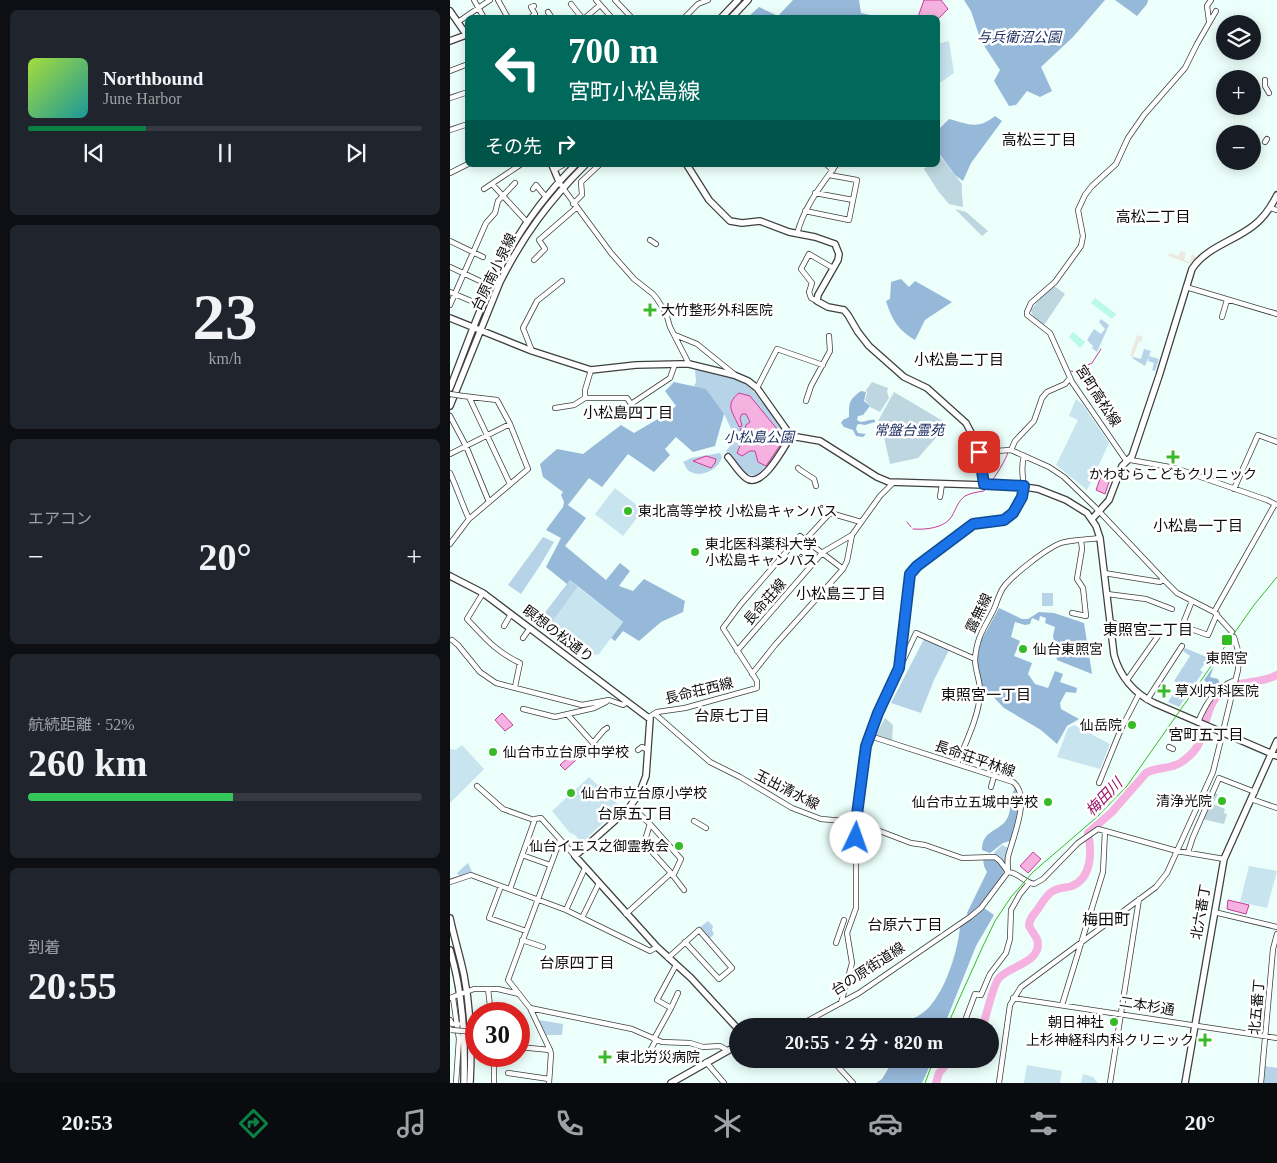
<!DOCTYPE html>
<html lang="ja">
<head>
<meta charset="utf-8">
<style>
	:root { --surface:#171b24; --page:#20242c; --text:#f1f3f6; --muted:#9ea1a6; --line:#363941; --accent:#0b8043 }
	body { margin:0; font-family:"Times New Roman","Noto Sans JP",serif; background:var(--page); color:var(--text); height:100vh; display:flex; flex-direction:column; font-size:19px; white-space:nowrap }
	* { box-sizing:border-box; margin:0 }
	p { font-size:16px; color:var(--muted) }
	.icon { flex:none; width:28px; height:28px; fill:none; stroke:currentColor; stroke-width:2; stroke-linecap:round; stroke-linejoin:round }
	.map { position:relative; flex:1; overflow:hidden }
	.drawer { display:flex; flex-direction:column; gap:10px; padding:10px; background:#0d0f14; width:450px }
	.drawer>* { flex:none }
	.hud { position:absolute; left:15px; top:15px; width:475px; height:152px; border-radius:8px; box-shadow:0 2px 12px #0003; background:#00695c; color:#fff; overflow:hidden }
	.controls { position:absolute; left:766px; top:15px; display:grid; gap:10px }
	.controls a { display:grid; place-items:center; width:45px; height:45px; border-radius:50%; background:var(--surface); box-shadow:0 2px 12px #0003; font-size:25px }
	.speed { position:absolute; left:15px; top:1002px; display:flex; gap:10px; font-size:25px; font-weight:700; text-align:center }
	.speed>* { display:grid; place-content:center; width:65px; height:65px; border-radius:50%; background:var(--surface); box-shadow:0 2px 12px #0003; line-height:1 }
	.speed .limit { border:8px solid #d22; background:#fff; color:#111 }
	.pin { position:absolute; display:grid; place-items:center; width:42px; height:42px; color:#fff; margin:-21px; border-radius:10px; box-shadow:0 2px 8px #0006 }
	.me { position:absolute; width:55px; margin:-28px; rotate:3deg; stroke-linejoin:round; filter:drop-shadow(0 0 4px #0008) }
	.turn { display:flex; align-items:center; gap:18px; height:105px; padding:0 20px; font-size:22px }
	.turn .icon { width:65px; height:65px; stroke-width:2.5 }
	.turn b { display:block; font-size:35px; line-height:42px }
	.then { display:flex; align-items:center; height:48px; padding:0 20px; background:#0003; gap:10px; font-size:19px }
	.big { font-size:38px; font-weight:600; line-height:1.1 }
	.drawer .tile { flex:1; display:flex; flex-direction:column; justify-content:center; gap:8px; min-width:0; padding:0 18px; border-radius:8px; background:var(--page) }
	.drawer .dial { align-items:center; gap:0 }
	.dial b { font-size:65px; line-height:1 }
	.song { display:flex; align-items:center; gap:15px }
	.cover { width:60px; height:60px; border-radius:8px; background:linear-gradient(135deg,hsl(80 70% 55%),hsl(180 70% 35%)) }
	.played { height:5px; border-radius:2px; background:linear-gradient(90deg,var(--accent) 30%,var(--line) 30%) }
	.keys { display:flex; justify-content:space-around; direction:ltr }
	.heat { display:flex; justify-content:space-between; align-items:center; font-size:28px; direction:ltr }
	.charge { height:8px; border-radius:4px; background:linear-gradient(90deg,#34c759 52%,var(--line) 0) }
	.trip { position:absolute; left:279px; top:1018px; width:270px; height:50px; border-radius:25px; background:var(--surface); box-shadow:0 2px 12px #0003; font-weight:600; line-height:50px; text-align:center }
	.dock { display:flex; height:80px; justify-content:space-around; align-items:center; background:#090b0e; color:var(--muted) }
	.dock .icon { width:35px; height:35px }
	.dock .active { color:var(--accent) }
	.dock b { font-size:22px; color:var(--text) }
	main { display:flex; flex:1; min-height:0 }
	.map>svg:first-child { display:block }
	.industrial { fill:#ebe9e0 }
	.green { fill:#b7d3e8 }
	.forest { fill:#96b8d9 }
	.sand { fill:#b9f9e8 }
	.cemetery { fill:#bed6df }
	.pitch { fill:#c8e4ef }
	.water { fill:#f5b2e0; stroke:#cb3a99 }
	.lines { fill:none; stroke-linecap:round; stroke-linejoin:round }
	.stream { stroke:#cb3a99; stroke-width:1 }
	.river { stroke:#f5b2e0; stroke-width:8 }
	.minor-casing { stroke:#3f3f3f; stroke-width:6 }
	.tertiary-casing { stroke:#3f3f3f; stroke-width:8 }
	.minor { stroke:#fff; stroke-width:4.5 }
	.tertiary { stroke:#fff; stroke-width:5.5 }
	.rail { stroke:#36ba27; stroke-width:1 }
	.minor-bridge-casing { stroke:#3f3f3f; stroke-width:6; stroke-linecap:butt }
	.minor-bridge { stroke:#fff; stroke-width:4.5 }
	.route-casing { stroke:#114b97; stroke-width:12 }
	.route { stroke:#1a73e8; stroke-width:9 }
	.poi-dot { fill:#36ba27; stroke:#fff; stroke-width:2 }
	.labels { text-anchor:middle; dominant-baseline:central; stroke-width:5; stroke-linejoin:round; paint-order:stroke }
	.park-label { font-size:14px; font-style:italic; fill:#1e3063; stroke:#fff }
	.street-label { font-size:14px; fill:#0c0c0c; stroke:#fff }
	.poi-label { font-size:14px; fill:#0c0c0c; stroke:#fff; text-anchor:start }
	.neighbourhood-label { font-size:15px; fill:#0c0c0c; stroke:#fff }
	.water-label { font-size:15px; font-style:italic; fill:#9c1869; stroke:#fff }
	.quarter-label { font-size:16px; fill:#0c0c0c; stroke:#fff }
</style>
</head>
<body>
<main>
<section class="drawer">
<div class="tile">
<div class="song"><i class="cover"></i><div><b>Northbound</b><p>June Harbor</p></div></div>
<div class="played"></div>
<div class="keys"><svg class="icon" aria-label="previous" viewBox="0 0 24 24"><path d="M18 5L8 12l10 7zM5 5v14"/></svg><svg class="icon" aria-label="pause" viewBox="0 0 24 24"><path d="M8 5v14M16 5v14"/></svg><svg class="icon" aria-label="next" viewBox="0 0 24 24"><path d="M6 5l10 7-10 7zM19 5v14"/></svg></div>
</div>
<div class="tile dial"><b>23</b><p>km/h</p></div>
<div class="tile"><p>エアコン</p>
<div class="heat"><a>−</a><b class="big">20°</b><a>+</a></div>
</div>
<div class="tile"><p>航続距離 · 52%</p><b class="big">260 km</b><div class="charge"></div></div>
<div class="tile"><p>到着</p><b class="big">20:55</b></div>
</section>
<div class="map">
<svg width="827" height="1083" viewBox="0 0 827 1083">
	<rect width="100%" height="100%" fill="#ecfffa"/>
	<path class="industrial" d="M731,251L736,253L734,260L740,262L742,254L747,257L740,264L718,256L720,253L728,256Z
		M687,335L693,337L691,342L689,341L683,357L680,356Z"/>
	<path class="green" d="M651,319L659,325L647,352L642,348L643,346L637,340L644,329L651,334L655,329L649,322Z
		M694,349L701,351L699,356L709,359L705,371L702,370L704,363L698,361L699,356L695,366L682,358L684,357L691,359Z
		M245,369C262,373 283,375 298,386C311,396 325,421 336,435C329,449 318,467 305,476L293,473L276,451L286,439L274,414L244,386L246,382Z
		M270,453L272,457C269,469 252,478 241,472C237,471 235,465 233,462L241,458Z
		M93,537L104,542L91,564L71,594L58,585Z
		M120,580L128,587L102,622L93,615Z
		M592,593H603V606H592Z
		M474,639L499,650L484,680L471,713L441,703Z
		M735,648L759,658L750,670L753,672L729,707L718,702L729,685L724,681L740,656L733,651Z
		M552,845L558,848L555,863L544,853Z
		M18,863L22,872L21,874L9,876L7,873Z
		M258,921L263,926L262,930L264,934L259,939L249,928Z
		M89,1020L113,1024L112,1035H96Z
		M815,1066L827,1068V1083H814Z"/>
	<path class="forest" d="M343,0H409L411,13L429,17H298L309,7L328,16Z
		M514,0H655L623,37L591,67L602,91L590,97L577,91L566,105L559,106L544,81L550,70L531,41L521,11Z
		M665,0H698L697,4L687,16Z
		M545,116L552,121L521,163L513,181L505,175L488,152V130L499,119C518,124 528,130 545,116Z
		M451,279L459,287L465,281L502,302L475,320L465,340C448,330 442,320 436,301L440,299L441,282Z
		M224,382L256,389L274,414L265,446L243,452L226,437L215,449L220,455L204,472L178,454L152,487L139,478L118,505L136,518L115,546L156,580L170,563L180,571L169,586L183,591L194,579L235,601L233,612L211,622L189,641L173,631L165,641L161,638L173,622L120,580L117,584L96,567L111,538L96,530L113,507L114,502L111,495L113,492L93,477L90,464L107,449L133,454L171,425L184,433L213,416L226,406L215,391Z
		M411,391L416,392L414,401L420,406L413,415L408,416L407,420C413,425 418,418 425,420V422L415,425L409,424L407,425L406,429L408,433L416,434L413,437L406,436L403,430L394,427L391,423L393,420L399,417C399,402 399,400 411,391Z
		M549,608L572,619H578L589,612L604,613L634,623L642,674L607,660L603,636L605,627L595,623L596,618L590,616L589,621L582,618L580,624L575,625L565,622L561,637L570,641L564,656L582,663L578,674L585,684L598,688L605,671L613,674L610,682L627,688L626,693L616,692L610,703L611,709L629,719L617,726L607,744L591,730L554,708L531,684L527,661L531,641Z
		M764,666L760,677L768,679L770,684C769,688 764,691 760,691L761,686L754,680Z
		M565,788L568,790C571,809 566,824 560,841L553,843L540,853L532,850C532,833 544,832 554,823C563,814 559,798 565,788Z
		M533,858C544,857 548,860 554,870L553,875L530,905L518,916L517,913L537,872L534,866Z
		M534,908L544,915L526,946L494,1026H453L457,1019C461,1019 465,1018 468,1016C492,1004 508,952 510,927Z
		M444,1059H483L472,1083H426L432,1079Z"/>
	<path class="sand" d="M645,298L666,314L662,319L641,303Z
		M623,332L635,342L630,348L619,337Z"/>
	<path class="cemetery" d="M490,156L512,184C511,192 513,199 513,207L499,204L488,191L474,169L479,165H488V158Z
		M505,209L516,212L538,231L532,236Z
		M603,285L615,294L594,325C587,321 582,317 581,310L591,297Z
		M422,382L438,388L437,392L439,398L430,412L420,407L415,400L417,393L416,390Z
		M444,392L498,424L468,458L440,464L431,423L428,421Z
		M435,718L443,725L442,741L426,735Z
		M764,793L768,794L763,804L775,809L774,813L777,814L774,824L752,819Z"/>
	<path class="pitch" d="M499,41L504,73L488,84V44Z
		M626,399L633,405L659,443L637,490L606,465L628,420L619,416Z
		M165,488L193,510L173,536L145,514Z
		M128,587L173,622L149,654L145,655L102,622Z
		M624,725L660,744L650,769L607,757L618,728Z
		M12,745L34,769L0,803V749L5,750Z
		M139,777L170,806L135,840L133,839L130,841L125,835L120,833L102,811Z
		M799,866L827,871L817,908L790,902Z
		M577,1065L612,1071L610,1083H574Z
		M633,1074L643,1077L648,1083H631Z"/>
	<path class="water" d="M474,0H491L498,9L488,19V18L468,17Z
		M289,393L300,396L332,435L333,441L316,466L308,462L305,451H300L292,456L287,453L293,439L290,429H295L296,425L300,422L296,414H292L290,418L292,426L289,427C283,412 274,405 289,393Z
		M256,456L266,459L265,463L261,468L243,461Z
		M651,476L660,479L655,494L646,490Z
		M52,713L63,725L55,731L45,720Z
		M121,755L126,760L115,770L110,765Z
		M583,852L591,859L578,873L570,866Z
		M778,900L799,905L796,914L777,909Z"/>
	<g class="lines">
		<path class="stream" d="M621,371L626,372L631,368L642,363L651,349
			M540,483C544,479 557,458 558,452
			M457,522L461,527
			M463,529C476,530 495,528 502,516C506,509 508,501 515,496C521,493 527,492 534,491L536,488"/>
		<path class="river" d="M533,1026C536,1016 543,985 549,978C559,966 594,962 587,939C585,935 581,930 579,926C579,919 584,914 588,909C592,903 597,894 603,891C609,887 616,888 622,886C642,878 642,851 638,833L662,812L696,773C708,766 722,770 733,761C740,756 747,749 750,741C756,726 757,706 769,694C786,679 808,685 827,675
			M486,1083L489,1073L501,1059"/>
		<defs>
			<path id="minor" d="M24,0L34,18
				M48,0L58,18
				M146,0L161,17
				M165,0L182,18
				M121,4L132,18
				M766,11L747,44L735,68L694,115L678,138L666,164L642,186L635,195L628,210L633,236L631,246L605,282L581,303L577,312V315L600,333L622,382L675,459L725,468L817,500L827,505
				M98,12L102,18
				M80,18L85,14L81,7L84,6
				M135,18L150,5
				M234,18L248,4L258,0
				M759,21L757,6L761,0
				M8,22L40,0
				M0,71L18,64
				M815,80V86L819,93
				M0,98L18,92
				M0,130L18,124
				M815,142L817,139
				M377,165L383,170
				M104,170L113,165
				M0,173L18,164
				M42,184L77,222
				M113,188L161,253L184,279L203,294L207,299L216,313L220,327L239,364
				M34,189L70,165
				M83,189L86,185L96,197
				M365,193L403,200
				M123,204L132,195L131,182L149,165
				M820,208L827,210
				M355,211L399,220L407,180L379,175
				M347,234C354,207 370,187 386,165
				M200,240L206,244
				M0,241L33,257
				M84,260L95,249L89,240L126,208
				M0,267L30,281
				M736,287L827,314
				M0,292L33,306
				M367,301L361,298L359,292L362,283L351,269L359,254L383,268
				M0,305L36,223L45,213L48,201L65,183
				M772,317L777,300
				M225,335L247,344L284,374
				M82,351L73,328L87,301L112,281
				M307,388L327,349L373,365
				M19,397L60,484
				M135,398H177L181,404L220,378L225,364
				M356,401L361,386L380,351L379,336
				M105,408L124,405L135,398V390L141,370
				M0,416L16,446L39,502
				M561,450L599,467L614,477L645,507L716,582L727,593L764,612L782,632
				M529,452L561,450L565,441L584,421L592,398L597,392L615,384L620,378
				M0,454L60,424
				M348,468L350,470L364,479L366,486
				M0,473C7,488 12,504 19,519
				M784,489L808,435L827,442
				M490,497L492,484
				M355,540L380,513L411,522
				M0,544L19,519L78,469L60,424L47,400L13,396
				M654,573L710,582L713,580
				M33,593L17,619C36,639 45,651 70,663L65,687
				M657,594L696,599L722,609
				M742,601L732,626L758,635L767,614
				M764,612L825,504
				M622,613L636,616L633,588L627,579L632,549L631,540
				M660,622L708,636L677,680
				M54,626L61,614
				M73,638L80,628
				M2,640L8,645L30,672L46,683L132,705L159,700L173,705L177,702
				M287,651L373,552L402,535L430,496L443,483
				M452,663L466,633L525,659C527,636 534,629 544,609C547,602 549,594 553,588C561,576 597,548 611,543C623,539 637,540 650,538
				M302,674L325,645L393,569L397,561L402,535
				M697,700L732,646
				M73,709L105,717L144,708L156,702
				M205,714L260,762L290,777L342,808L371,819L406,822L461,843L475,845L512,858L545,857L550,861L558,872
				M118,715L143,743L154,730L157,728
				M199,717L207,712L235,708L307,688V681L273,628L291,604L350,536L393,569
				M748,722C756,703 765,688 785,680
				M420,734L423,737L563,782C582,796 562,839 558,857C557,862 558,867 558,872
				M719,747L723,749
				M188,750L192,747L198,750
				M507,764C515,744 529,716 530,694C531,682 525,671 525,659
				M649,783L671,729L689,694
				M27,786L53,809L84,820
				M541,787L544,776
				M801,799L827,808
				M181,806L200,824
				M244,821L256,828
				M738,852L743,837L769,778L805,792
				M72,855L100,865
				M221,873L194,843L200,824L231,859L223,876
				M0,882L21,875L29,878L116,910L200,951L207,947
				M51,886L39,918L76,931
				M60,889L85,819L91,818L125,856
				M116,910L135,868
				M764,912L827,927
				M176,914L221,873L234,890
				M132,918L149,883
				M72,940L93,947
				M386,943L394,920
				M218,958L249,930L282,968L269,979L235,942
				M38,989L41,1014
				M69,994L58,980L110,840
				M0,998L24,989H48L69,994L80,1008L100,1050L101,1054L99,1083
				M3,998L9,1039L6,1083
				M563,998L827,1038
				M391,1003L402,963L397,933L406,908V822L416,746L428,713L449,669L459,579L463,570L467,566L518,528C528,521 541,524 553,520C559,517 563,512 567,506C580,483 568,476 574,456
				M612,1005L653,872L655,831
				M80,1008L182,1029L212,1042L240,1043L253,1047L270,1046L277,1050
				M221,1008L228,993
				M0,1020L2,1024H8
				M351,1026L350,1025L409,993L520,917L531,908L558,872C567,872 574,882 584,884L593,879L628,843L648,829L727,851L774,859
				M513,1026L525,994L531,995L540,974L556,953L560,939L561,910L570,894L579,883
				M204,1039L221,1008L207,1000L226,965
				M69,1047L100,1050
				M197,1056L206,1040
				M381,1059L403,1083
				M256,1062L274,1083
				M58,1073L99,1079
				M44,1083V1056
				M549,1083L560,1005L571,987L706,887L717,873L763,772L788,670L789,654L784,637
				M660,1083L689,899
				M811,1083L823,949L827,934"/>
			<path id="tertiary" d="M0,11L18,37
				M271,18L288,0
				M281,18L298,0
				M0,41L16,35
				M102,165L110,184
				M237,165L259,200L280,221L292,223L310,221L339,232L365,237L385,244L389,254L388,260L368,295L367,301L378,307L394,310L398,315L408,332L419,346L454,377L477,388L516,423L526,442L534,484
				M0,318L82,351L141,370L186,365L231,364H239L284,375L298,381L307,388L341,436L370,441L427,477L439,482L567,486L588,489L616,500L637,513L646,526L650,538L664,655C670,676 684,693 704,703L827,756
				M0,388C17,345 32,300 54,260C73,225 97,193 125,165
				M0,406L50,282C73,236 99,201 135,165
				M278,457C284,464 289,473 296,478C312,490 334,447 341,436
				M642,519L659,500L672,466L682,456L709,376L742,269C755,248 784,241 803,226C814,218 821,207 827,195
				M0,576L33,593L200,719L196,776L189,794L178,809L125,856L207,947L241,978L288,1029
				M0,918C4,937 10,956 14,975C21,1011 22,1047 20,1083
				M0,950C13,994 15,1037 14,1083
				M346,1026L350,1025
				M221,1083L288,1045
				M735,1083L774,859L827,741"/>
		</defs>
		<use href="#minor" class="minor-casing"/>
		<use href="#tertiary" class="tertiary-casing"/>
		<use href="#minor" class="minor"/>
		<use href="#tertiary" class="tertiary"/>
		<path class="rail" d="M497,1026L533,946L545,921L561,897L583,872L647,817L677,786L804,605L827,577
			M475,1083L484,1059"/>
		<defs>
			<path id="minor-bridge" d="M0,394L13,396
				M1,1030L26,1032"/>
		</defs>
		<use href="#minor-bridge" class="minor-bridge-casing"/>
		<use href="#minor-bridge" class="minor-bridge"/>
	</g>
	<g class="lines">
		<defs>
			<path id="route" d="M406,838V822L416,746L428,713L449,668L460,574L467,566L523,524L554,520L563,513L572,497L574,486L534,484L529,452"/>
		</defs>
		<use href="#route" class="route-casing"/>
		<use href="#route" class="route"/>
	</g>
	<g class="poi-dot">
		<path d="M197.5 302.5h5v5h5v5h-5v5h-5v-5h-5v-5h5z"/>
		<path d="M720.5 449.5h5v5h5v5h-5v5h-5v-5h-5v-5h5z"/>
		<circle cx="178" cy="511" r="5"/>
		<circle cx="245" cy="552" r="5"/>
		<rect x="771" y="634" width="12" height="12" rx="2.5"/>
		<circle cx="573" cy="649" r="5"/>
		<path d="M711.5 683.5h5v5h5v5h-5v5h-5v-5h-5v-5h5z"/>
		<circle cx="682" cy="725" r="5"/>
		<circle cx="43" cy="752" r="5"/>
		<circle cx="121" cy="793" r="5"/>
		<circle cx="772" cy="801" r="5"/>
		<circle cx="598" cy="802" r="5"/>
		<circle cx="229" cy="846" r="5"/>
		<circle cx="664" cy="1022" r="5"/>
		<path d="M752.5 1032.5h5v5h5v5h-5v5h-5v-5h-5v-5h5z"/>
		<path d="M152.5 1049.5h5v5h5v5h-5v5h-5v-5h-5v-5h5z"/>
	</g>
	<g class="labels">
		<g class="park-label">
			<text x="569" y="37">与兵衛沼公園</text>
			<text x="459" y="430">常盤台霊苑</text>
			<text x="309" y="437">小松島公園</text>
		</g>
		<g class="street-label">
			<text transform="translate(44 272) rotate(-64)">台原南小泉線</text>
			<text transform="translate(648 396) rotate(57)">宮町高松線</text>
			<text transform="translate(315 602) rotate(-49)">長命荘線</text>
			<text transform="translate(529 613) rotate(-64)">露無線</text>
			<text transform="translate(108 634) rotate(37)">瞑想の松通り</text>
			<text transform="translate(249 691) rotate(-14)">長命荘西線</text>
			<text transform="translate(525 759) rotate(19)">長命荘平林線</text>
			<text transform="translate(337 790) rotate(27)">玉出清水線</text>
			<text transform="translate(751 912) rotate(-80)">北六番丁</text>
			<text transform="translate(418 969) rotate(-33)">台の原街道線</text>
			<text transform="translate(697 1006) rotate(9)">二本杉通</text>
			<text transform="translate(807 1007) rotate(-85)">北五番丁</text>
		</g>
		<g class="poi-label">
			<text x="211" y="310">大竹整形外科医院</text>
			<text x="723" y="474" text-anchor="middle">かわむらこどもクリニック</text>
			<text x="188" y="511">東北高等学校 小松島キャンパス</text>
			<text x="255" y="544">東北医科薬科大学<tspan x="255" dy="16">小松島キャンパス</tspan></text>
			<text x="583" y="649">仙台東照宮</text>
			<text x="777" y="658" text-anchor="middle">東照宮</text>
			<text x="725" y="691">草刈内科医院</text>
			<text x="672" y="725" text-anchor="end">仙岳院</text>
			<text x="53" y="752">仙台市立台原中学校</text>
			<text x="131" y="793">仙台市立台原小学校</text>
			<text x="762" y="801" text-anchor="end">清浄光院</text>
			<text x="588" y="802" text-anchor="end">仙台市立五城中学校</text>
			<text x="219" y="846" text-anchor="end">仙台イエス之御霊教会</text>
			<text x="654" y="1022" text-anchor="end">朝日神社</text>
			<text x="744" y="1040" text-anchor="end">上杉神経科内科クリニック</text>
			<text x="166" y="1057">東北労災病院</text>
		</g>
		<g class="neighbourhood-label">
			<text x="589" y="140">高松三丁目</text>
			<text x="703" y="217">高松二丁目</text>
			<text x="509" y="360">小松島二丁目</text>
			<text x="178" y="413">小松島四丁目</text>
			<text x="748" y="526">小松島一丁目</text>
			<text x="391" y="594">小松島三丁目</text>
			<text x="698" y="630">東照宮二丁目</text>
			<text x="536" y="695">東照宮一丁目</text>
			<text x="282" y="716">台原七丁目</text>
			<text x="756" y="735">宮町五丁目</text>
			<text x="185" y="814">台原五丁目</text>
			<text x="455" y="925">台原六丁目</text>
			<text x="127" y="963">台原四丁目</text>
		</g>
		<g class="water-label">
			<text transform="translate(654 797) rotate(-46)">梅田川</text>
		</g>
		<g class="quarter-label">
			<text x="656" y="919">梅田町</text>
		</g>
	</g>
</svg>
<div class="controls">
<a><svg class="icon" aria-label="layers" viewBox="0 0 24 24"><path d="M12 4l9 5-9 5-9-5zM3 14l9 5 9-5"/></svg></a>
<a>+</a>
<a>−</a>
</div>
<div class="speed"><div class="limit">30</div></div>
<div class="pin" style="left:529px;top:452px;background:#d93025"><svg class="icon" aria-label="arrive" viewBox="0 0 24 24"><path d="M6 21V4h12l-3 4 3 4H6"/></svg></div>
<svg class="me" style="left:406px;top:838px" viewBox="-20 -20 40 40"><circle r="19" fill="#fff"/><path d="M0-13L10 11 0 6-10 11z" fill="#1a73e8"/></svg>
<div class="trip">20:55 · 2 分 · 820 m</div>
<div class="hud">
<div class="turn"><svg class="icon" aria-label="left" viewBox="0 0 24 24"><path d="M17 20v-9H6M10 6l-5 5 5 5"/></svg><div><b>700 m</b>宮町小松島線</div></div>
<div class="then">その先<svg class="icon" aria-label="right" viewBox="0 0 24 24"><path d="M7 20v-9h11M14 6l5 5-5 5"/></svg></div>
</div>
</div>
</main>
<nav class="dock">
<b>20:53</b>
<svg class="icon active" aria-label="directions" viewBox="0 0 24 24"><path d="M12 3l9 9-9 9-9-9zM9 14v-3h6M13 9l2 2-2 2"/></svg>
<svg class="icon" aria-label="music" viewBox="0 0 24 24"><path d="M9 18V5l10-2v13"/><circle cx="6" cy="18" r="3"/><circle cx="16" cy="16" r="3"/></svg>
<svg class="icon" aria-label="phone" viewBox="0 0 24 24"><path d="M5 4h4l2 5-3 2q2 4 5 5l2-3 5 2v4C11 20 4 13 5 4z"/></svg>
<svg class="icon" aria-label="climate" viewBox="0 0 24 24"><path d="M12 3v18M4 7l16 10M4 17L20 7"/></svg>
<svg class="icon" aria-label="car" viewBox="0 0 24 24"><path d="M5 17H2v-5l4-1 3-4h7l3 4 3 1v5h-3M9 17h6M6 11h13"/><circle cx="7" cy="17" r="2"/><circle cx="17" cy="17" r="2"/></svg>
<svg class="icon" aria-label="filters" viewBox="0 0 24 24"><path d="M4 7h16M4 17h16"/><circle cx="9" cy="7" r="2"/><circle cx="15" cy="17" r="2"/></svg>
<b>20°</b>
</nav>
</body>
</html>
